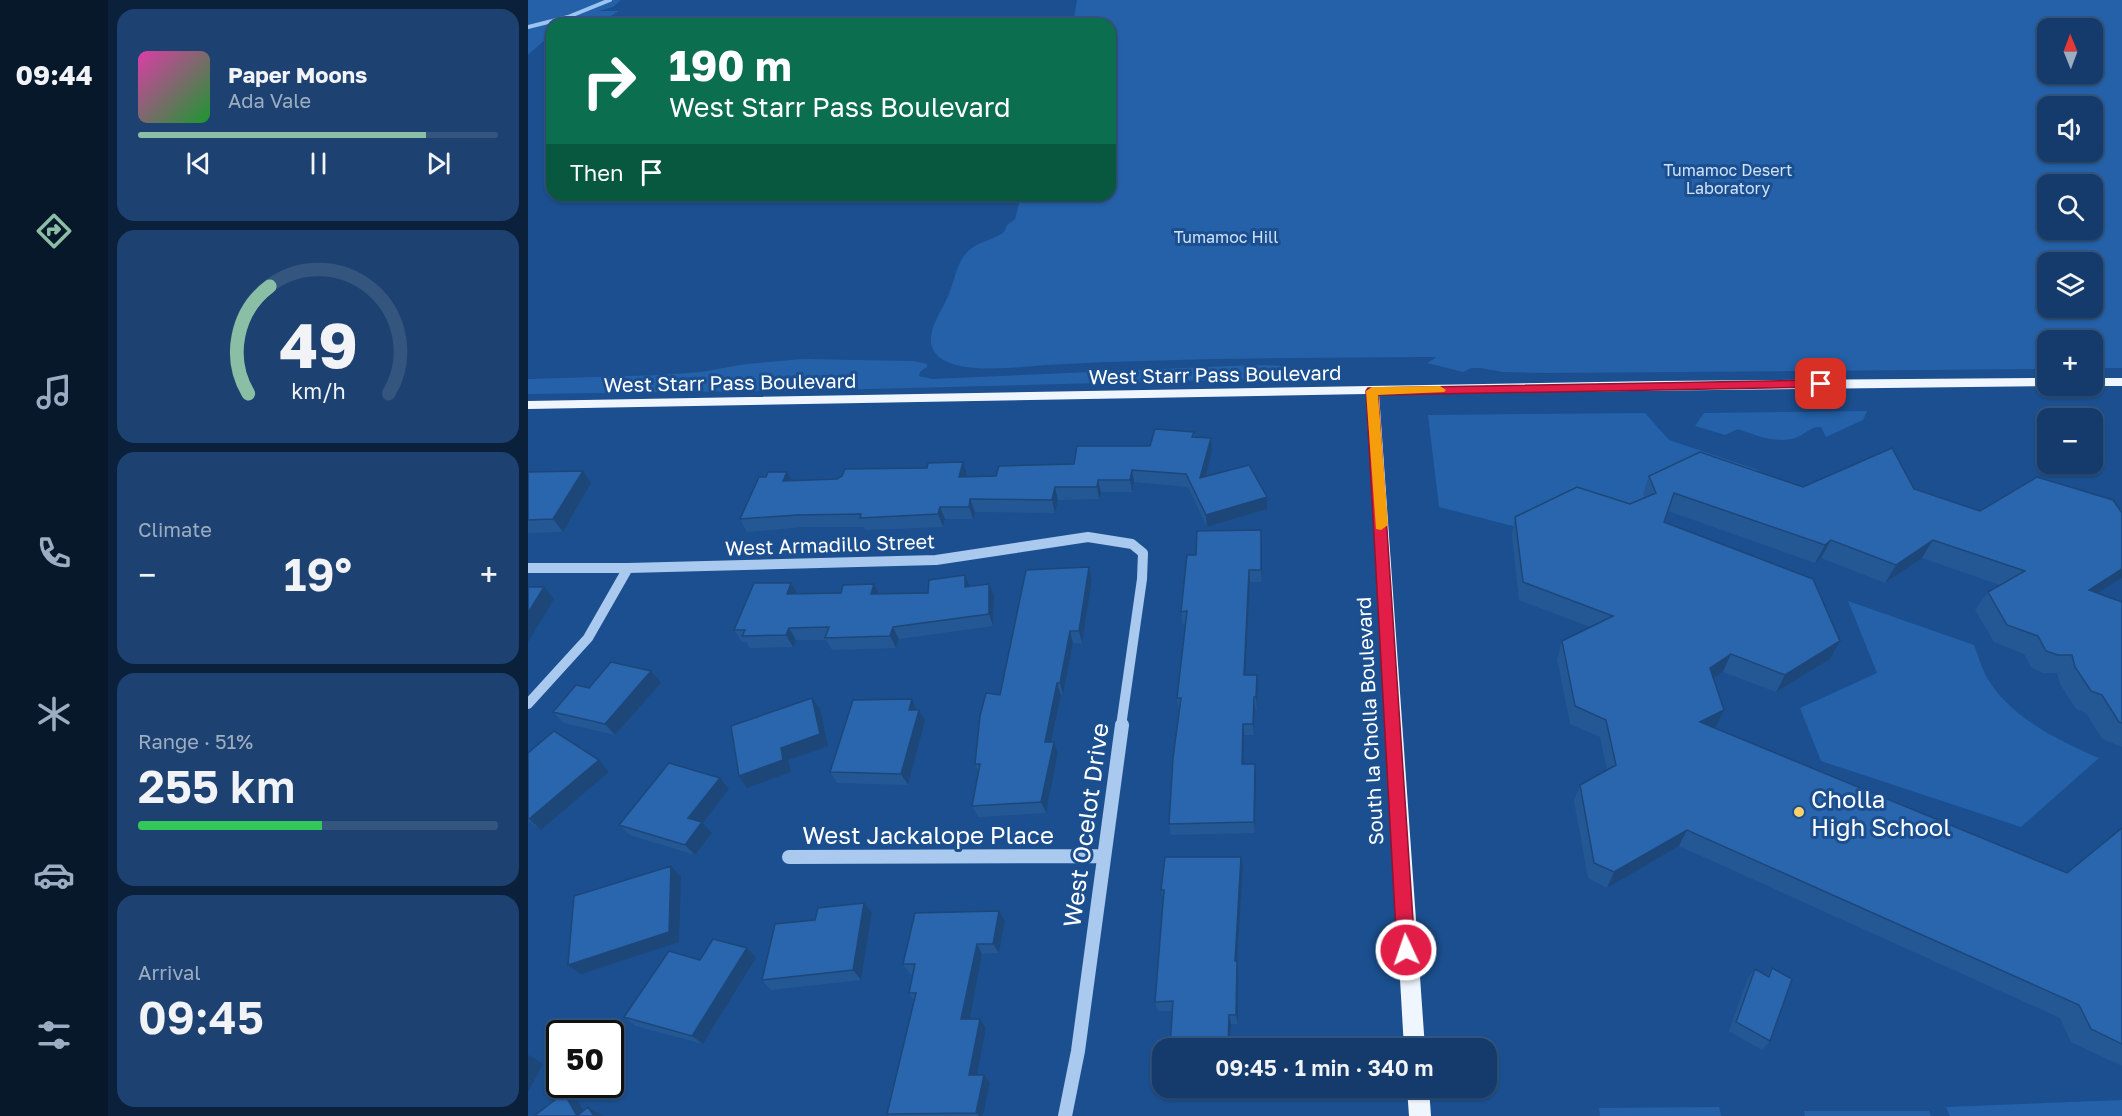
<!DOCTYPE html>
<html lang="en">
<head>
<meta charset="utf-8">
<style>
	:root { --surface:#143b6b; --page:#1d4271; --text:#f1f3f6; --muted:#9dadc1; --line:#33557e; --accent:#8abfa5 }
	body { margin:0; font-family:"Golos Text",sans-serif; background:var(--page); color:var(--text); height:100vh; display:flex; flex-direction:column; font-size:22px; white-space:nowrap }
	* { box-sizing:border-box; margin:0 }
	p { font-size:20px; color:var(--muted) }
	.icon { flex:none; width:33px; height:33px; fill:none; stroke:currentColor; stroke-width:2; stroke-linecap:round; stroke-linejoin:round }
	.map { position:relative; flex:1; overflow:hidden }
	.details { display:flex; flex-direction:column; gap:9px; padding:9px; background:#0b203b; width:420px }
	.details>* { flex:none }
	.guide { position:absolute; left:18px; top:18px; width:570px; height:183px; border-radius:18px; box-shadow:0 2px 4px #0004,0 0 0 2px var(--line); background:#0b6e4f; color:#fff; overflow:hidden }
	.needle { width:39px; rotate:359deg }
	.tools { position:absolute; left:1509px; top:18px; display:grid; gap:12px }
	.tools a { display:grid; place-items:center; width:66px; height:66px; border-radius:12px; background:var(--surface); box-shadow:0 2px 4px #0004,0 0 0 2px var(--line); font-size:30px }
	.speed { position:absolute; left:18px; top:1020px; display:flex; gap:12px; font-size:30px; font-weight:700; text-align:center }
	.speed>* { display:grid; place-content:center; width:78px; height:78px; border-radius:50%; background:var(--surface); box-shadow:0 2px 4px #0004,0 0 0 2px var(--line); line-height:1 }
	.speed .limit { border:3px solid #111; border-radius:9px; background:#fff; color:#111 }
	.pin { position:absolute; display:grid; place-items:center; width:51px; height:51px; color:#fff; margin:-26px; border-radius:12px; box-shadow:0 3px 9px #0006 }
	.me { position:absolute; width:66px; margin:-33px; rotate:357deg; stroke-linejoin:round; filter:drop-shadow(0 0 4px #0008) }
	.turn { display:flex; align-items:center; gap:21px; height:126px; padding:0 24px; font-size:27px }
	.turn .icon { width:78px; height:78px; stroke-width:2.5 }
	.turn b { display:block; font-size:42px; line-height:51px }
	.then { display:flex; align-items:center; height:57px; padding:0 24px; background:#0003; gap:12px; font-size:22px }
	.big { font-size:45px; font-weight:600; line-height:1.1 }
	.details .card { flex:1; display:flex; flex-direction:column; justify-content:center; gap:9px; min-width:0; padding:0 21px; border-radius:18px; background:var(--page) }
	.details .dial { align-items:center; gap:0 }
	.dial svg { height:156px; overflow:visible; fill:none; stroke:var(--line); stroke-width:7; stroke-linecap:round; text-anchor:middle }
	.dial text { fill:var(--text); stroke:none }
	.song { display:flex; align-items:center; gap:18px }
	.cover { width:72px; height:72px; border-radius:9px; background:linear-gradient(135deg,hsl(320 70% 55%),hsl(130 70% 35%)) }
	.played { height:6px; border-radius:3px; background:linear-gradient(90deg,var(--accent) 80%,var(--line) 80%) }
	.keys { display:flex; justify-content:space-around; direction:ltr }
	.heat { display:flex; justify-content:space-between; align-items:center; font-size:33px; direction:ltr }
	.charge { height:9px; border-radius:4px; background:linear-gradient(90deg,#34c759 51%,var(--line) 0) }
	.trip { position:absolute; left:624px; top:1038px; width:345px; height:60px; border-radius:18px; background:var(--surface); box-shadow:0 2px 4px #0004,0 0 0 2px var(--line); font-weight:600; line-height:60px; text-align:center }
	main { display:flex; flex:1; min-height:0 }
	.tab-bar { display:flex; flex-direction:column; width:108px; justify-content:space-around; align-items:center; background:#08182b; color:var(--muted) }
	.tab-bar .icon { width:42px; height:42px }
	.tab-bar .active { color:var(--accent) }
	.tab-bar b { font-size:27px; color:var(--text) }
	.map>svg:first-child { display:block }
	.green { fill:#2461a8; fill-rule:evenodd }
	.lines { fill:none; stroke-linecap:round; stroke-linejoin:round }
	.stream { stroke:#9cc4f0; stroke-width:4 }
	.minor-far1 { stroke:#a9c9ee; stroke-width:10 }
	.minor { stroke:#a9c9ee; stroke-width:14 }
	.major { fill:#f0f6ff; fill-rule:evenodd }
	.wall { fill:#245895 }
	.shaded-wall { fill:#1d4779 }
	.building { fill:#2a66ad; stroke:#1d4779; stroke-width:1.5 }
	.route { fill:#e11d48; stroke:#92132f; stroke-width:1.5 }
	.slow { fill:#f59e0b }
	.poi-dot { fill:#ffd166; stroke:#1b4f8f; stroke-width:2 }
	.labels { text-anchor:middle; dominant-baseline:central; stroke-width:6; stroke-linejoin:round; paint-order:stroke }
	.far-park-label { font-size:16px; fill:#cfe3fa; stroke:#1b4f8f }
	.street-label { font-size:20px; fill:#fff; stroke:#1b4f8f }
	.near-poi-label { font-size:24px; fill:#fff; stroke:#1b4f8f; text-anchor:start }
	.near-street-label { font-size:24px; fill:#fff; stroke:#1b4f8f }
</style>
</head>
<body>
<main>
<nav class="tab-bar">
<b>09:44</b>
<svg class="icon active" aria-label="directions" viewBox="0 0 24 24"><path d="M12 3l9 9-9 9-9-9zM9 14v-3h6M13 9l2 2-2 2"/></svg>
<svg class="icon" aria-label="music" viewBox="0 0 24 24"><path d="M9 18V5l10-2v13"/><circle cx="6" cy="18" r="3"/><circle cx="16" cy="16" r="3"/></svg>
<svg class="icon" aria-label="phone" viewBox="0 0 24 24"><path d="M5 4h4l2 5-3 2q2 4 5 5l2-3 5 2v4C11 20 4 13 5 4z"/></svg>
<svg class="icon" aria-label="climate" viewBox="0 0 24 24"><path d="M12 3v18M4 7l16 10M4 17L20 7"/></svg>
<svg class="icon" aria-label="car" viewBox="0 0 24 24"><path d="M5 17H2v-5l4-1 3-4h7l3 4 3 1v5h-3M9 17h6M6 11h13"/><circle cx="7" cy="17" r="2"/><circle cx="17" cy="17" r="2"/></svg>
<svg class="icon" aria-label="filters" viewBox="0 0 24 24"><path d="M4 7h16M4 17h16"/><circle cx="9" cy="7" r="2"/><circle cx="15" cy="17" r="2"/></svg>
</nav>
<section class="details">
<div class="card">
<div class="song"><i class="cover"></i><div><b>Paper Moons</b><p>Ada Vale</p></div></div>
<div class="played"></div>
<div class="keys"><svg class="icon" aria-label="previous" viewBox="0 0 24 24"><path d="M18 5L8 12l10 7zM5 5v14"/></svg><svg class="icon" aria-label="pause" viewBox="0 0 24 24"><path d="M8 5v14M16 5v14"/></svg><svg class="icon" aria-label="next" viewBox="0 0 24 24"><path d="M6 5l10 7-10 7zM19 5v14"/></svg></div>
</div>
<div class="card dial"><svg viewBox="0 0 100 80">
<path d="M14 69A42 42 0 1 1 86 69"/>
<path d="M14 69A42 42 0 0 1 25 14" stroke="#8abfa5"/>
<text x="50" y="56" font-size="32" font-weight="700">49</text>
<text x="50" y="72" font-size="11">km/h</text>
</svg></div>
<div class="card"><p>Climate</p>
<div class="heat"><a>−</a><b class="big">19°</b><a>+</a></div>
</div>
<div class="card"><p>Range · 51%</p><b class="big">255 km</b><div class="charge"></div></div>
<div class="card"><p>Arrival</p><b class="big">09:45</b></div>
</section>
<div class="map">
<svg width="1594" height="1116" viewBox="0 0 1594 1116">
	<rect width="100%" height="100%" fill="#1b4f8f"/>
	<path class="green" d="M0,0H93L85,7L70,11H91L69,24H35L34,22L24,24C24,38 11,44 0,55Z
		M549,0H1594V368H1565L1564,340H1520L1519,369L1018,373L974,372L953,368H943L935,372L899,363L909,357C779,358 648,358 518,365C492,367 432,375 411,357C390,339 416,310 422,291C428,276 429,259 444,248C454,241 467,239 476,232L479,225L487,219L491,204L488,200L491,195H582V24H545ZM1520,28H1564V74H1520ZM1564,106V152H1520V106ZM1564,184V230H1520V184ZM1520,262H1564V308H1520Z
		M275,359L386,361L399,364V367L392,372L391,376L404,379L726,365L758,366L769,374L768,377L763,378L304,390L0,394V379L133,375L173,372L218,364Z
		M1339,411L1335,420L1298,437L1293,427C1283,426 1276,435 1267,438C1249,444 1227,435 1210,429L1197,435L1167,426L1176,413Z
		M1117,413L1141,440L1230,470L1243,497L1116,494L1122,511L996,529L911,507L900,415Z
		M1320,601L1446,645C1450,655 1453,666 1458,676C1481,717 1530,740 1571,758L1493,827L1293,761L1272,708L1349,673Z
		M1594,1100V1116H1422L1418,1107Z
		M1191,1107L1193,1116H1072L1071,1108Z
		M1276,1111H1401L1403,1116H1277Z"/>
	<g class="lines">
		<path class="stream" d="M0,27L40,17L82,0"/>
		<path class="minor-far1" d="M0,568H100L408,560L560,537L604,544L615,553L614,579L593,726
			M0,704L60,638L100,568"/>
		<path class="minor" d="M261,857L575,856
			M537,1116L550,1051L594,725"/>
		<path class="major" d="M1520,378V386H1522H1520L851,394L897,1048H876L838,394L0,409V401L1128,381Z
			M1564,378H1594V386H1562H1564Z
			M879,1088H901L903,1116H881Z"/>
	</g>
	<path class="wall" d="M666,432L667,437L684,451L677,477L739,497V509L679,527L660,487L606,482L604,492H573L571,499L530,500L527,513L447,512L445,519H417L415,527L337,530L336,527H275L219,532L212,519L238,477L264,480L439,474L438,477L468,476L546,464L622,446Z
		M0,472L63,483L35,532L0,533Z
		M1121,476L1275,487L1386,489L1452,511L1594,513V578L1570,593L1594,602V747L1574,739L1558,713L1548,709L1532,684L1529,673H1515L1504,668L1496,654L1466,642L1447,610L1460,592L1472,585L1394,558L1357,583L1293,558L1287,563L1140,511L1136,522L1312,641L1302,659L1248,692L1195,672L1186,678L1196,710L1188,727L1186,728L1539,873L1594,828V1066L1543,1042L1532,1018L1151,846L1079,888L1060,878L1046,801L1052,785L1079,770L1072,737L1042,724L1029,659L1034,641L1062,627L991,600L984,535L987,517L1102,504L1117,498L1115,494Z
		M734,542V582H722L718,675H729L730,687L729,709H727L726,735H716L715,764H727L728,775L727,833L643,835L641,824L651,710L649,698L658,624H655L653,612L668,555Z
		M561,567L564,580L554,643H545L535,695H533L524,742H526L530,753L518,813L450,817L444,806L450,771L447,764L472,695Z
		M263,583L269,594H351L400,593L461,584L466,596L465,626L371,639L368,648L304,650L298,640H268L265,647L222,648L218,642H214L206,630Z
		M133,683L87,735L36,723L25,712L61,688Z
		M384,699L397,721L380,785L309,783L302,772Z
		M0,753L71,760L81,772L13,830L0,821Z
		M201,789L175,823L184,833L167,855L102,835L91,825Z
		M715,868L709,962L710,971V1024H703L702,1048H643L644,1011H630L627,1002L636,900L633,890Z
		M471,911L477,921L471,953L454,954L441,1019H452L458,1028L448,1075H456L462,1083L455,1116H361L359,1114L386,1000L381,993L385,974H382L375,964Z
		M344,913L333,980L243,990L234,980Z
		M219,948L228,958L175,1044L108,1026L96,1017L172,960Z
		M1244,968L1242,1041L1234,1050L1201,1031L1220,978L1227,969L1239,975Z"/>
	<path class="shaded-wall" d="M683,438L684,451L674,491L672,478Z
		M435,462L439,474L435,490L431,477Z
		M604,470L606,482L604,492L602,480Z
		M55,471L63,483L35,532L25,519Z
		M259,472L266,484L255,481Z
		M570,480L573,492L571,499L569,487Z
		M527,487L530,500L527,513L524,500Z
		M739,497V509L679,527L678,515Z
		M442,499L447,512L445,519L441,507Z
		M412,507L417,519L415,527L410,514Z
		M733,530L734,542V582L733,570Z
		M1303,540L1293,558L1287,563L1297,545Z
		M1405,540L1394,558L1357,583L1368,565Z
		M561,567L564,580L554,643L551,631Z
		M1594,569V578L1546,608L1561,590Z
		M721,570L722,582L717,687L716,675Z
		M437,575L442,587H437Z
		M263,583L270,595L259,594Z
		M346,584L352,596L343,594Z
		M461,584L466,596L465,626L461,614Z
		M16,587L26,599L0,642V613Z
		M365,627L371,639L368,648L362,636Z
		M261,628L268,640L265,647L258,635Z
		M542,631L545,643L535,695L532,683Z
		M1312,641L1302,659L1248,692L1257,675Z
		M1203,654L1195,672L1174,686L1182,668Z
		M123,671L133,683L87,735L77,724Z
		M729,675L730,687L729,709L728,697Z
		M529,683L533,695L521,754L517,742Z
		M726,697L727,709L726,735L725,724Z
		M284,698L292,709L300,746L260,760L263,772L219,788L211,776L253,748Z
		M384,699L390,711L381,710Z
		M391,710L397,721L380,785L373,774Z
		M1196,710L1188,727L1164,739L1172,722Z
		M715,724L716,735L715,776L714,764Z
		M526,742L530,753L518,813L513,802Z
		M71,760L81,772L13,830L1,819Z
		M727,764L728,775L727,833L726,822Z
		M192,778L201,789L175,823L184,833L167,855L157,845L160,818Z
		M1159,830L1151,846L1079,888L1086,872Z
		M713,857L715,868L709,962L710,971V1024L708,1015L707,961Z
		M143,866L153,877L151,942L53,974L40,965Z
		M336,903L344,913L333,980L325,970Z
		M471,911L477,921L471,953L465,944Z
		M449,944L454,954L440,1028L433,1019Z
		M219,948L228,958L175,1044L164,1036Z
		M701,1015L703,1024L702,1048H701L700,1045Z
		M452,1019L458,1028L447,1084L441,1075Z
		M1,1055L15,1064L0,1092V1057Z
		M456,1075L462,1083L455,1116H451L448,1113Z
		M36,1093L50,1101L58,1116H49Z
		M60,1107L74,1115L75,1116H66Z"/>
	<path class="building" d="M627,429L666,432L664,437L683,438L672,478L721,465L739,497L678,515L658,474L604,470L602,480H570L569,487H527L524,500L442,499L441,507H412L410,514L332,518L333,514L269,515L212,519L231,477H238L240,472H259L255,481L309,479L314,476L317,469L399,468L400,463L435,462L431,477L468,476L471,466L546,464L549,446H622Z
		M1364,448L1386,489L1452,511L1509,477L1585,500L1594,513V569L1561,590L1594,602V723L1591,722L1574,695L1563,691L1547,667L1544,655H1530L1518,651L1510,636L1479,625L1460,592L1497,571L1405,540L1368,565L1303,540L1297,545L1146,493L1136,522L1285,579L1312,641L1257,675L1203,654L1182,668L1196,710L1172,722L1539,873L1594,828V1044L1563,1029L1551,1005L1159,830L1086,872L1066,863L1052,785L1088,765L1078,720L1047,706L1034,641L1085,616L995,582L987,517L1049,487L1102,504L1128,493L1121,476L1172,452L1275,487Z
		M55,471L25,519L0,520V472Z
		M733,530V570H721L716,675H729L728,697H726L725,724H715L714,764H727L726,822L641,824L645,758L653,698H649L659,611L653,612L659,555H668L669,531Z
		M561,567L551,631H542L532,683H529L517,742H526L513,802L444,806L452,764H447L452,716L458,693L472,695L498,570Z
		M437,575V587L461,584V614L365,627L362,636L297,638L301,627L261,628L258,635L214,636L217,630H206L226,583H263L259,594L313,593L315,585L346,584L343,594L400,593L401,580Z
		M0,587H16L0,613Z
		M83,662L123,671L77,724L25,712L48,685L61,688Z
		M284,698L292,734L253,748L255,760L211,776L203,726Z
		M384,699L381,710H391L373,774L302,772L325,700Z
		M26,731L71,760L1,819H0V753Z
		M141,763L192,778L160,818L174,822L157,845L91,825Z
		M637,857H713L707,961H709L708,1015H701L700,1045L642,1047L645,1001L627,1002L636,890H633Z
		M143,866L141,932L40,965L46,896Z
		M336,903L325,970L234,980L247,924L287,920L290,908Z
		M471,911L465,944H449L433,1019H452L441,1075H456L448,1113L359,1114L388,993H381L387,964H375L387,913Z
		M185,939L219,948L164,1036L96,1017L141,951L172,960Z
		M1244,968L1264,979L1242,1041L1208,1022L1227,969L1241,977Z
		M36,1093L49,1116L60,1107L66,1116H6Z"/>
	<path class="route" d="M1293,380L1299,384L1298,387L850,395L887,950L885,957L878,959L872,957L869,950L838,391L840,388Z"/>
	<path class="slow" d="M912,386L918,390L916,392L850,395L860,525L853,530L848,529L838,391L844,387Z"/>
	<circle class="poi-dot" cx="1271" cy="812" r="6"/>
	<g class="labels">
		<g class="far-park-label">
			<text x="1200" y="170">Tumamoc Desert<tspan x="1200" dy="18">Laboratory</tspan></text>
			<text x="698" y="237">Tumamoc Hill</text>
		</g>
		<g class="street-label">
			<text transform="translate(687 374) rotate(-1)">West Starr Pass Boulevard</text>
			<text transform="translate(202 382) rotate(-1)">West Starr Pass Boulevard</text>
			<text transform="translate(302 544) rotate(-2)">West Armadillo Street</text>
			<text transform="translate(841 721) rotate(-93)">South la Cholla Boulevard</text>
		</g>
		<g class="near-poi-label">
			<text x="1283" y="798">Cholla<tspan x="1283" dy="28">High School</tspan></text>
		</g>
		<g class="near-street-label">
			<text transform="translate(557 825) rotate(-82)">West Ocelot Drive</text>
			<text x="400" y="834">West Jackalope Place</text>
		</g>
	</g>
</svg>
<div class="tools">
<a><svg class="needle" viewBox="-14 -14 28 28"><path d="M0-13l5 13h-10z" fill="#e53935"/><path d="M0 13l5-13h-10z" fill="#9dadc1"/></svg></a>
<a><svg class="icon" aria-label="sound" viewBox="0 0 24 24"><path d="M4 9h4l5-4v14l-5-4H4zM17 9q2 3 0 6"/></svg></a>
<a><svg class="icon" aria-label="search" viewBox="0 0 24 24"><circle cx="10" cy="10" r="6"/><path d="M15 15l6 6"/></svg></a>
<a><svg class="icon" aria-label="layers" viewBox="0 0 24 24"><path d="M12 4l9 5-9 5-9-5zM3 14l9 5 9-5"/></svg></a>
<a>+</a>
<a>−</a>
</div>
<div class="speed"><div class="limit">50</div></div>
<div class="pin" style="left:1293px;top:384px;background:#d93025"><svg class="icon" aria-label="arrive" viewBox="0 0 24 24"><path d="M6 21V4h12l-3 4 3 4H6"/></svg></div>
<svg class="me" style="left:878px;top:950px" viewBox="-20 -20 40 40"><circle r="17" fill="#e11d48" stroke="#fff" stroke-width="3"/><path d="M0-11L8 9 0 5-8 9z" fill="#fff"/></svg>
<div class="trip">09:45 · 1 min · 340 m</div>
<div class="guide">
<div class="turn"><svg class="icon" aria-label="right" viewBox="0 0 24 24"><path d="M7 20v-9h11M14 6l5 5-5 5"/></svg><div><b>190 m</b>West Starr Pass Boulevard</div></div>
<div class="then">Then<svg class="icon" aria-label="arrive" viewBox="0 0 24 24"><path d="M6 21V4h12l-3 4 3 4H6"/></svg></div>
</div>
</div>
</main>
</body>
</html>
